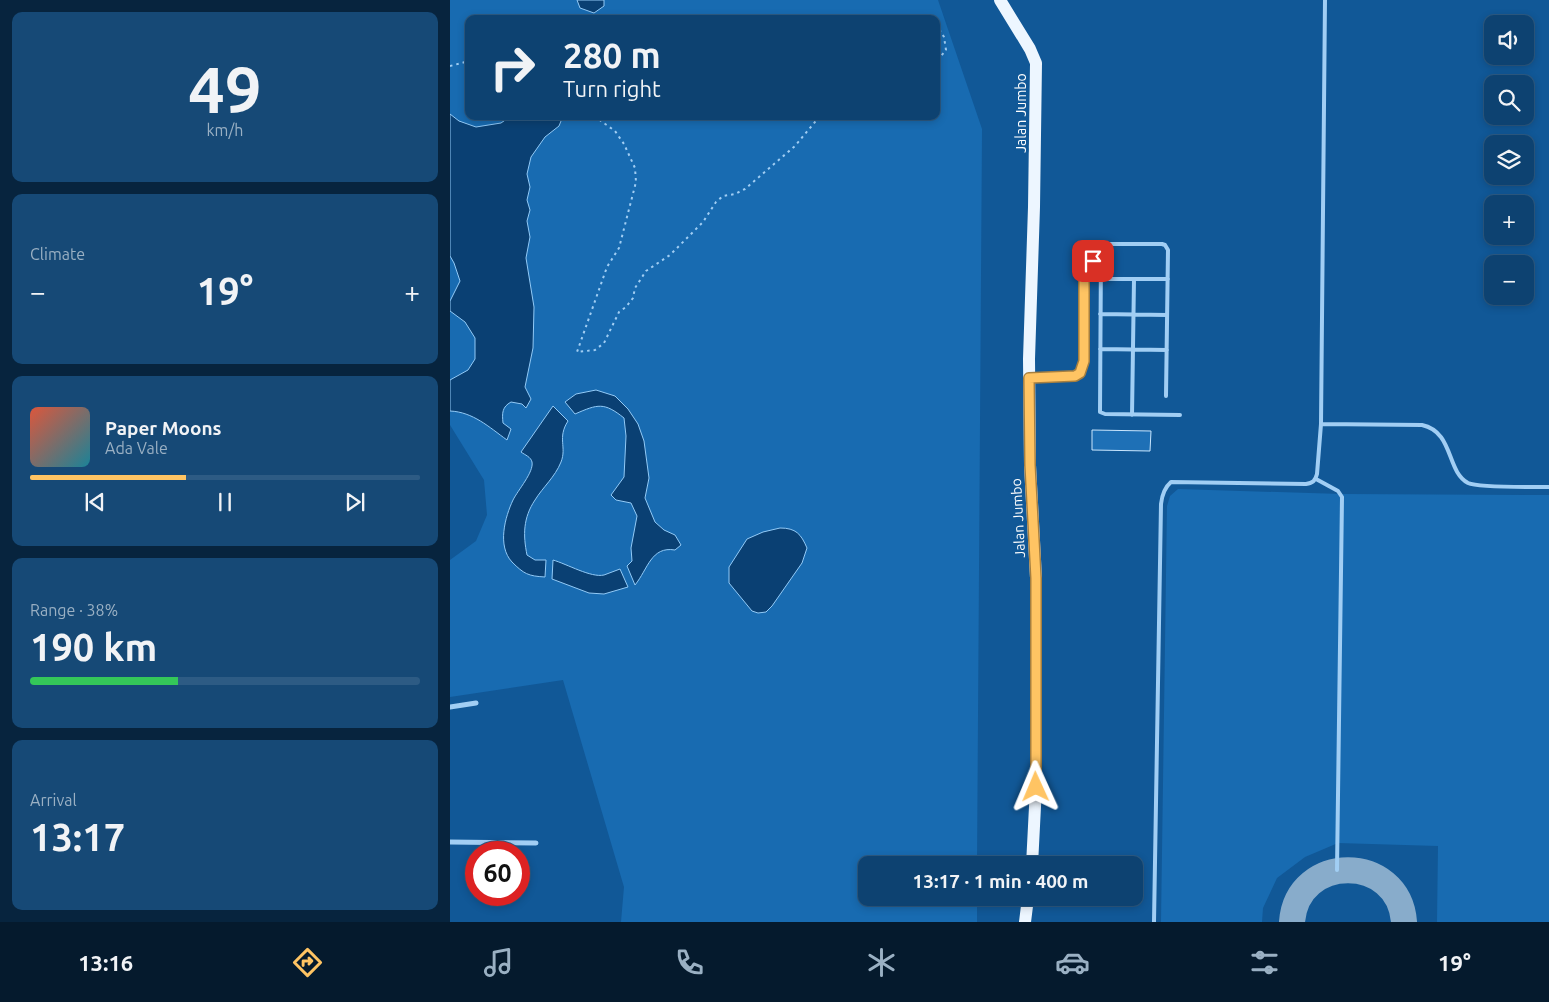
<!DOCTYPE html>
<html lang="en">
<head>
<meta charset="utf-8">
<style>
	:root { --surface:#0d4271; --page:#164976; --text:#f1f3f6; --muted:#9ab0c3; --line:#2d5b84; --accent:#ffc463 }
	body { margin:0; font-family:Ubuntu,sans-serif; background:var(--page); color:var(--text); height:100vh; display:flex; flex-direction:column; font-size:19px; white-space:nowrap }
	* { box-sizing:border-box; margin:0 }
	p { font-size:16px; color:var(--muted) }
	.icon { flex:none; width:28px; height:28px; fill:none; stroke:currentColor; stroke-width:2; stroke-linecap:round; stroke-linejoin:round }
	.map { position:relative; flex:1; overflow:hidden }
	.side { display:flex; flex-direction:column; gap:12px; padding:12px; background:#07243e; width:450px }
	.side>* { flex:none }
	.top-card { position:absolute; left:15px; top:15px; width:475px; height:105px; border-radius:10px; box-shadow:0 2px 8px #0003,0 0 0 1px var(--line); background:#0d4271; color:var(--text); overflow:hidden }
	.tools { position:absolute; left:1034px; top:15px; display:grid; gap:10px }
	.tools a { display:grid; place-items:center; width:50px; height:50px; border-radius:10px; background:var(--surface); box-shadow:0 2px 8px #0003,0 0 0 1px var(--line); font-size:25px }
	.speed { position:absolute; left:15px; top:841px; display:flex; gap:10px; font-size:25px; font-weight:700; text-align:center }
	.speed>* { display:grid; place-content:center; width:65px; height:65px; border-radius:50%; background:var(--surface); box-shadow:0 2px 8px #0003,0 0 0 1px var(--line); line-height:1 }
	.speed .limit { border:8px solid #d22; background:#fff; color:#111 }
	.pin { position:absolute; display:grid; place-items:center; width:42px; height:42px; color:#fff; margin:-21px; border-radius:10px; box-shadow:0 2px 8px #0006 }
	.me { position:absolute; width:55px; margin:-28px; rotate:359deg; stroke-linejoin:round; filter:drop-shadow(0 0 4px #0008) }
	.turn { display:flex; align-items:center; gap:18px; height:105px; padding:0 15px; font-size:22px }
	.turn .icon { width:65px; height:65px; stroke-width:2.5 }
	.turn b { display:block; font-size:35px; line-height:42px }
	.big { font-size:38px; font-weight:700; line-height:1.1 }
	.side .tile { flex:1; display:flex; flex-direction:column; justify-content:center; gap:8px; min-width:0; padding:0 18px; border-radius:10px; background:var(--page) }
	.side .dial { align-items:center; gap:0 }
	.dial b { font-size:65px; line-height:1 }
	.song { display:flex; align-items:center; gap:15px }
	.cover { width:60px; height:60px; border-radius:8px; background:linear-gradient(135deg,hsl(10 70% 55%),hsl(190 70% 35%)) }
	.played { height:5px; border-radius:2px; background:linear-gradient(90deg,var(--accent) 40%,var(--line) 40%) }
	.keys { display:flex; justify-content:space-around; direction:ltr }
	.heat { display:flex; justify-content:space-between; align-items:center; font-size:28px; direction:ltr }
	.charge { height:8px; border-radius:4px; background:linear-gradient(90deg,#34c759 38%,var(--line) 0) }
	.trip { position:absolute; left:408px; top:856px; width:285px; height:50px; border-radius:10px; background:var(--surface); box-shadow:0 2px 8px #0003,0 0 0 1px var(--line); font-weight:700; line-height:50px; text-align:center }
	.tabs { display:flex; height:80px; justify-content:space-around; align-items:center; background:#051a2d; color:var(--muted) }
	.tabs .icon { width:35px; height:35px }
	.tabs .on { color:var(--accent) }
	.tabs b { font-size:22px; color:var(--text) }
	main { display:flex; flex:1; min-height:0 }
	.map>svg:first-child { display:block }
	.green { fill:#186bb1; fill-rule:evenodd }
	.water { fill:#0a4073; stroke:#92caf7 }
	.lines { fill:none; stroke-linecap:round; stroke-linejoin:round }
	.taxiway { stroke:#88accb; stroke-width:26 }
	.building { fill:#1e70b6; stroke:#c9e6fe }
	.path { stroke:#a1cef4; stroke-width:2; stroke-dasharray:2.5 4; stroke-linecap:butt }
	.lane { stroke:#a1cef4; stroke-width:4 }
	.street { stroke:#a1cef4; stroke-width:5 }
	.primary { stroke:#edf6ff; stroke-width:12 }
	.route-casing { stroke:#a67f40; stroke-width:12 }
	.route { stroke:#ffc463; stroke-width:9 }
	.labels { text-anchor:middle; dominant-baseline:central; stroke-width:5; stroke-linejoin:round; paint-order:stroke }
	.street-label { font-size:14px; fill:#fff; stroke:#115897 }
</style>
</head>
<body>
<main>
<section class="side">
<div class="tile dial"><b>49</b><p>km/h</p></div>
<div class="tile"><p>Climate</p>
<div class="heat"><a>−</a><b class="big">19°</b><a>+</a></div>
</div>
<div class="tile">
<div class="song"><i class="cover"></i><div><b>Paper Moons</b><p>Ada Vale</p></div></div>
<div class="played"></div>
<div class="keys"><svg class="icon" aria-label="previous" viewBox="0 0 24 24"><path d="M18 5L8 12l10 7zM5 5v14"/></svg><svg class="icon" aria-label="pause" viewBox="0 0 24 24"><path d="M8 5v14M16 5v14"/></svg><svg class="icon" aria-label="next" viewBox="0 0 24 24"><path d="M6 5l10 7-10 7zM19 5v14"/></svg></div>
</div>
<div class="tile"><p>Range · 38%</p><b class="big">190 km</b><div class="charge"></div></div>
<div class="tile"><p>Arrival</p><b class="big">13:17</b></div>
</section>
<div class="map">
<svg width="1099" height="922" viewBox="0 0 1099 922">
	<rect width="100%" height="100%" fill="#115897"/>
	<path class="green" d="M0,0H488L532,129L527,865H416V898H527V922H171L174,887L113,680L0,697V560L26,541L37,515L34,480L0,425ZM19,19H486V116H19Z
		M728,489L891,494L1099,495V922H987L988,846L888,843L855,857L827,878L813,908L812,922H711L717,506L720,496Z"/>
	<path class="water" d="M127,0H154V6L144,13L130,8Z
		M0,114L9,121L26,127L51,123L61,116H113L109,126L95,137L81,157L77,174L80,187L77,200L80,210L77,221L80,237L76,258L84,307L83,348L75,387L81,399L76,408L72,404L61,402C52,407 52,413 53,423L61,429L57,440C39,427 23,412 0,411V380L18,370L25,359V338L15,322L0,311V301L10,281L4,263L0,256Z
		M146,390L165,396L178,409L188,424L194,441L199,478L195,498L205,522L214,530L225,535L231,545L225,550C201,546 198,569 185,585L177,566L182,561L181,548L187,516L181,503L166,500L161,495L174,477L176,436L174,418C154,402 148,404 125,414L115,402L126,394Z
		M103,406L118,421C107,438 117,447 111,462C105,477 93,487 85,500C73,518 73,535 77,555L85,560H96L95,577C78,576 74,574 62,562C47,546 55,517 63,500C68,490 84,472 82,462C81,457 75,455 71,452Z
		M330,528C346,528 351,534 357,548L352,563L322,606L316,612L308,613L302,611L279,583V567L297,539L313,532Z
		M103,560C117,564 141,578 154,575C159,573 165,571 170,569L178,587L154,594L139,593L102,579Z"/>
	<g class="lines">
		<path class="taxiway" d="M842,922C847,853 949,853 954,922"/>
	</g>
	<path class="building" d="M642,430L701,431L700,451L642,450Z"/>
	<g class="lines">
		<path class="path" d="M486,24L494,37L496,50L486,62
			M0,66L19,61
			M144,116L165,131L174,144L185,168L186,182L169,248L157,267L127,352L145,350L154,343L169,312L176,307L183,298L185,288L196,271L220,255L253,222L266,202L273,196L285,194L295,189L345,146L370,116"/>
		<path class="lane" d="M651,279H718
			M650,314L717,315
			M650,349L717,350
			M581,378L625,376L630,373L634,361V271C638,263 642,261 651,261
			M716,396L718,250L715,245L712,244H653L651,249L650,412L655,414L730,415
			M682,415L684,279
			M871,424L972,425C1004,432 996,471 1018,483C1029,488 1084,487 1099,487
			M866,479L888,491L892,497L887,870
			M704,922L711,504C712,495 714,488 721,482L856,484C863,483 865,481 867,474L871,424L875,0"/>
		<path class="street" d="M0,707L26,703
			M0,842L86,843"/>
		<path class="primary" d="M550,0L580,49L586,63L584,207L579,359L580,465L586,578V787L582,865
			M575,922L578,898"/>
	</g>
	<g class="lines">
		<defs>
			<path id="route" d="M586,787V578L580,465L579,378L625,376L630,373L634,361V271L636,266L643,261"/>
		</defs>
		<use href="#route" class="route-casing"/>
		<use href="#route" class="route"/>
	</g>
	<g class="labels">
		<g class="street-label">
			<text transform="translate(571 113) rotate(-90)">Jalan Jumbo</text>
			<text transform="translate(568 518) rotate(-93)">Jalan Jumbo</text>
		</g>
	</g>
</svg>
<div class="tools">
<a><svg class="icon" aria-label="sound" viewBox="0 0 24 24"><path d="M4 9h4l5-4v14l-5-4H4zM17 9q2 3 0 6"/></svg></a>
<a><svg class="icon" aria-label="search" viewBox="0 0 24 24"><circle cx="10" cy="10" r="6"/><path d="M15 15l6 6"/></svg></a>
<a><svg class="icon" aria-label="layers" viewBox="0 0 24 24"><path d="M12 4l9 5-9 5-9-5zM3 14l9 5 9-5"/></svg></a>
<a>+</a>
<a>−</a>
</div>
<div class="speed"><div class="limit">60</div></div>
<div class="pin" style="left:643px;top:261px;background:#d93025"><svg class="icon" aria-label="arrive" viewBox="0 0 24 24"><path d="M6 21V4h12l-3 4 3 4H6"/></svg></div>
<svg class="me" style="left:586px;top:787px" viewBox="-20 -20 40 40"><path d="M0-17L14 15 0 8-14 15z" fill="#ffc463" stroke="#fff" stroke-width="4"/></svg>
<div class="trip">13:17 · 1 min · 400 m</div>
<div class="top-card">
<div class="turn"><svg class="icon" aria-label="right" viewBox="0 0 24 24"><path d="M7 20v-9h11M14 6l5 5-5 5"/></svg><div><b>280 m</b>Turn right</div></div>
</div>
</div>
</main>
<nav class="tabs">
<b>13:16</b>
<svg class="icon on" aria-label="directions" viewBox="0 0 24 24"><path d="M12 3l9 9-9 9-9-9zM9 14v-3h6M13 9l2 2-2 2"/></svg>
<svg class="icon" aria-label="music" viewBox="0 0 24 24"><path d="M9 18V5l10-2v13"/><circle cx="6" cy="18" r="3"/><circle cx="16" cy="16" r="3"/></svg>
<svg class="icon" aria-label="phone" viewBox="0 0 24 24"><path d="M5 4h4l2 5-3 2q2 4 5 5l2-3 5 2v4C11 20 4 13 5 4z"/></svg>
<svg class="icon" aria-label="climate" viewBox="0 0 24 24"><path d="M12 3v18M4 7l16 10M4 17L20 7"/></svg>
<svg class="icon" aria-label="car" viewBox="0 0 24 24"><path d="M5 17H2v-5l4-1 3-4h7l3 4 3 1v5h-3M9 17h6M6 11h13"/><circle cx="7" cy="17" r="2"/><circle cx="17" cy="17" r="2"/></svg>
<svg class="icon" aria-label="filters" viewBox="0 0 24 24"><path d="M4 7h16M4 17h16"/><circle cx="9" cy="7" r="2"/><circle cx="15" cy="17" r="2"/></svg>
<b>19°</b>
</nav>
</body>
</html>
